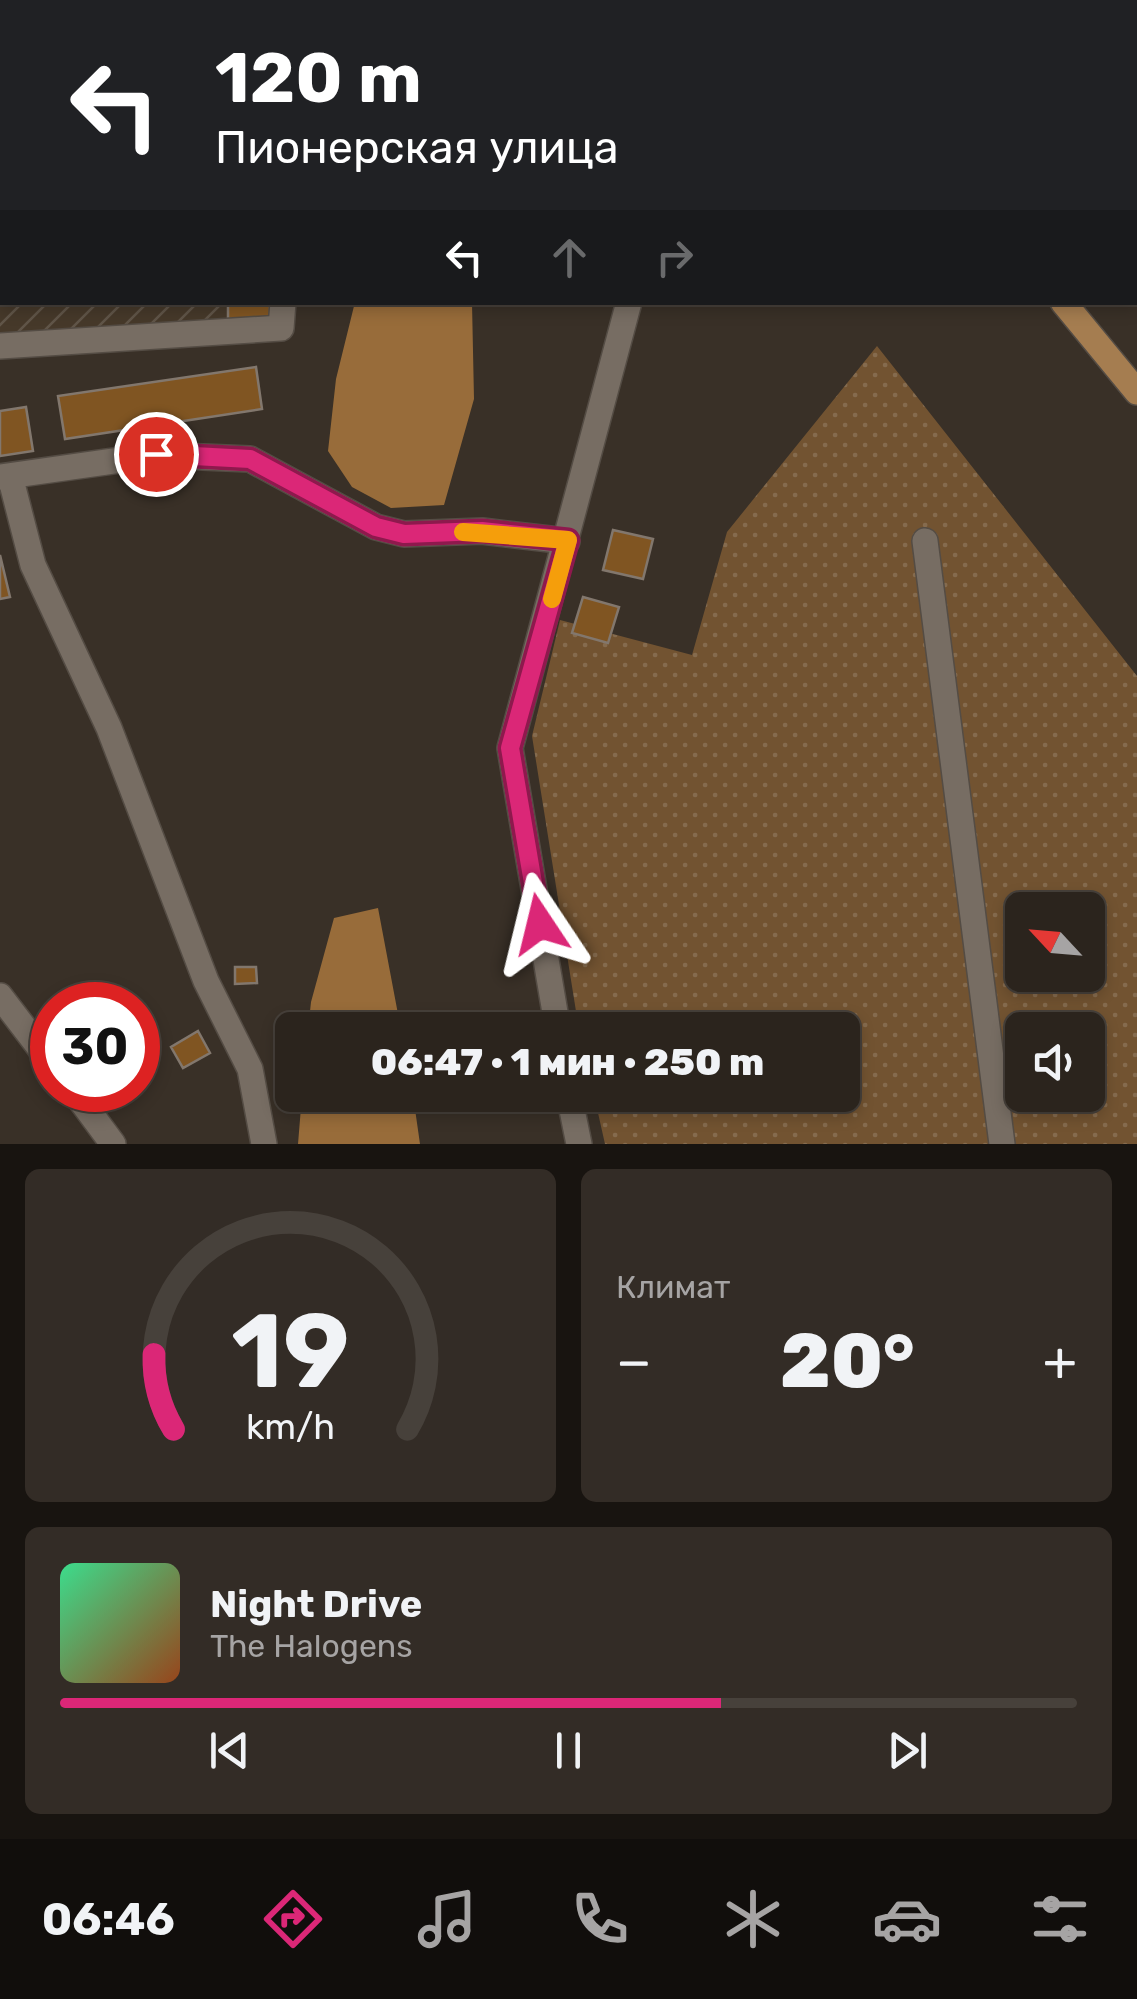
<!DOCTYPE html>
<html lang="ru">
<head>
<meta charset="utf-8">
<style>
	:root { --surface:#2b241d; --page:#332c26; --text:#f1f3f6; --muted:#a6a4a4; --line:#47413b; --accent:#db2777 }
	body { margin:0; font-family:Rubik,sans-serif; background:var(--page); color:var(--text); height:100vh; display:flex; flex-direction:column; font-size:38px; white-space:nowrap }
	* { box-sizing:border-box; margin:0 }
	p { font-size:32px; color:var(--muted) }
	.icon { flex:none; width:55px; height:55px; fill:none; stroke:currentColor; stroke-width:2; stroke-linecap:round; stroke-linejoin:round }
	.map { position:relative; height:1144px; overflow:hidden }
	.drawer { display:flex; flex-direction:column; gap:25px; padding:25px; background:#181410; flex:1 }
	.drawer>* { flex:none }
	.banner { position:absolute; left:0px; top:0px; width:1138px; height:305px; box-shadow:0 5px 15px #0003,0 0 0 2px var(--line); background:#202124; color:#fff; overflow:hidden }
	.needle { width:65px; rotate:296deg }
	.controls { position:absolute; left:1005px; top:892px; display:grid; gap:20px }
	.controls a { display:grid; place-items:center; width:100px; height:100px; border-radius:15px; background:var(--surface); box-shadow:0 5px 15px #0003,0 0 0 2px var(--line); font-size:50px }
	.speed { position:absolute; left:30px; top:982px; display:flex; gap:20px; font-size:50px; font-weight:700; text-align:center }
	.speed>* { display:grid; place-content:center; width:130px; height:130px; border-radius:50%; background:var(--surface); box-shadow:0 5px 15px #0003,0 0 0 2px var(--line); line-height:1 }
	.speed .limit { border:15px solid #d22; background:#fff; color:#111 }
	.pin { position:absolute; display:grid; place-items:center; width:85px; height:85px; color:#fff; margin:-42px; border:5px solid #fff; border-radius:50%; box-shadow:0 2px 10px #0007 }
	.me { position:absolute; width:110px; margin:-55px; rotate:350deg; stroke-linejoin:round; filter:drop-shadow(0 0 8px #0008) }
	.turn { display:flex; align-items:center; gap:35px; height:210px; padding:0 50px; font-size:45px }
	.turn .icon { width:130px; height:130px; stroke-width:2.5 }
	.turn b { display:block; font-size:70px; line-height:85px }
	.lanes { display:flex; align-items:center; height:95px; padding:0 50px; background:#0003; justify-content:center; gap:50px; direction:ltr }
	.lanes .off { opacity:.35 }
	.big { font-size:75px; font-weight:800; line-height:1.1 }
	.drawer .tile { flex:1; display:flex; flex-direction:column; justify-content:center; gap:15px; min-width:0; padding:0 35px; border-radius:15px; background:var(--page) }
	.drawer .dial { align-items:center; gap:0 }
	.dial svg { height:260px; overflow:visible; fill:none; stroke:var(--line); stroke-width:7; stroke-linecap:round; text-anchor:middle }
	.dial text { fill:var(--text); stroke:none }
	.song { display:flex; align-items:center; gap:30px }
	.cover { width:120px; height:120px; border-radius:15px; background:linear-gradient(135deg,hsl(150 70% 55%),hsl(20 70% 35%)) }
	.played { height:10px; border-radius:5px; background:linear-gradient(90deg,var(--accent) 65%,var(--line) 65%) }
	.keys { display:flex; justify-content:space-around; direction:ltr }
	.heat { display:flex; justify-content:space-between; align-items:center; font-size:55px; direction:ltr }
	.drawer .tiles { flex:1; display:grid; gap:25px; grid-template-columns:1fr 1fr }
	.tile:last-child { grid-column:span 2 }
	.trip { position:absolute; left:275px; top:1012px; width:585px; height:100px; border-radius:15px; background:var(--surface); box-shadow:0 5px 15px #0003,0 0 0 2px var(--line); font-weight:800; line-height:100px; text-align:center }
	.tabs { display:flex; height:160px; justify-content:space-around; align-items:center; background:#110e0c; color:var(--muted) }
	.tabs .icon { width:70px; height:70px }
	.tabs .on { color:var(--accent) }
	.tabs b { font-size:45px; color:var(--text) }
	.map>svg:first-child { display:block }
	.industrial { fill:url(#industrial-furrows) }
	.park { fill:url(#park-dots); fill-rule:evenodd }
	.water { fill:#986c3a }
	.building { fill:#805522; stroke:#82776d; stroke-width:2.5 }
	.lines { fill:none; stroke-linecap:round; stroke-linejoin:round }
	.minor-casing { stroke:#544c44; stroke-width:28 }
	.major-casing { stroke:#544c44; stroke-width:28 }
	.path { stroke:#908981; stroke-width:4; stroke-dasharray:5 5; stroke-linecap:butt }
	.minor { stroke:#776d63; stroke-width:25 }
	.major { stroke:#a57d50; stroke-width:25 }
	.route-casing { stroke:#8e194d; stroke-width:25 }
	.route { stroke:#db2777; stroke-width:18 }
	.slow { stroke:#f59e0b; stroke-width:18 }
</style>
</head>
<body>
<div class="map">
<svg width="1137" height="1144" viewBox="0 0 1137 1144">
	<defs>
		<pattern id="industrial-furrows" width="10" height="10" patternUnits="userSpaceOnUse" patternTransform="scale(2.5)"><rect width="10" height="10" fill="#46392a"/><path d="M-1 1l2-2M0 10L10 0M9 11l2-2" fill="none" stroke="#605548"/></pattern>
		<pattern id="park-dots" width="8" height="8" patternUnits="userSpaceOnUse" patternTransform="scale(2.5)"><rect width="8" height="8" fill="#725331"/><path d="M2 2h.1M6 6h.1" fill="none" stroke="#856b4e" stroke-width="1.8" stroke-linecap="round"/></pattern>
	</defs>
	<rect width="100%" height="100%" fill="#393027"/>
	<path class="industrial" d="M0,0H285L2,2V302L293,303V335L0,344Z"/>
	<path class="park" d="M877,346L1137,676V1144H605L594,1095H842V1030H579L532,736L560,620L692,655L727,532ZM1022,910H1088V975H1022ZM1022,1030H1088V1095H1022Z"/>
	<path class="water" d="M355,302L472,303L474,399L444,505L391,508L352,487L328,451L336,379Z
		M378,908L401,1030H308L311,1002L334,918Z
		M302,1095H413L420,1144H298Z"/>
	<path class="building" d="M125,0H189L125,2Z
		M228,302H270V319H228Z
		M256,367L262,409L65,439L58,396Z
		M26,407L33,451L0,456V411Z
		M613,530L653,539L643,579L603,570Z
		M0,555L10,597L0,599Z
		M583,597L619,607L608,643L572,633Z
		M235,967H256L257,983L235,984Z
		M198,1031L210,1053L183,1068L171,1047Z"/>
	<g class="lines">
		<defs>
			<path id="minor" d="M1040,0L1042,2
				M693,2V0
				M1135,71H1137
				M0,346L281,328L283,302
				M10,476L33,565L109,728L206,981L250,1069L264,1144
				M0,477L156,455L250,459L376,527L404,534L482,531L567,541
				M925,541L1002,1144
				M0,996L52,1064
				M558,1030L510,748L629,302
				M73,1090L113,1144
				M569,1095L579,1144"/>
			<path id="major" d="M799,0L802,2
				M1063,302L1137,392"/>
		</defs>
		<use href="#minor" class="minor-casing"/>
		<use href="#major" class="major-casing"/>
		<path class="path" d="M304,0V2"/>
		<use href="#minor" class="minor"/>
		<use href="#major" class="major"/>
	</g>
	<g class="lines">
		<defs>
			<path id="route" d="M156,454L250,459L376,527L404,534L482,531L568,540L510,748L540,924"/>
		</defs>
		<use href="#route" class="route-casing"/>
		<use href="#route" class="route"/>
		<path class="slow" d="M463,532L568,540L552,599"/>
	</g>
</svg>
<div class="controls">
<a><svg class="needle" viewBox="-14 -14 28 28"><path d="M0-13l5 13h-10z" fill="#e53935"/><path d="M0 13l5-13h-10z" fill="#a6a4a4"/></svg></a>
<a><svg class="icon" aria-label="sound" viewBox="0 0 24 24"><path d="M4 9h4l5-4v14l-5-4H4zM17 9q2 3 0 6"/></svg></a>
</div>
<div class="speed"><div class="limit">30</div></div>
<div class="pin" style="left:156px;top:454px;background:#d93025"><svg class="icon" aria-label="arrive" viewBox="0 0 24 24"><path d="M6 21V4h12l-3 4 3 4H6"/></svg></div>
<svg class="me" style="left:540px;top:924px" viewBox="-20 -20 40 40"><path d="M0-17L14 15 0 8-14 15z" fill="#db2777" stroke="#fff" stroke-width="4"/></svg>
<div class="trip">06:47 · 1 мин · 250 m</div>
<div class="banner">
<div class="turn"><svg class="icon" aria-label="left" viewBox="0 0 24 24"><path d="M17 20v-9H6M10 6l-5 5 5 5"/></svg><div><b>120 m</b>Пионерская улица</div></div>
<div class="lanes"><svg class="icon" aria-label="left" viewBox="0 0 24 24"><path d="M17 20v-9H6M10 6l-5 5 5 5"/></svg><svg class="icon off" aria-label="ahead" viewBox="0 0 24 24"><path d="M12 20V5M6 11l6-6 6 6"/></svg><svg class="icon off" aria-label="right" viewBox="0 0 24 24"><path d="M7 20v-9h11M14 6l5 5-5 5"/></svg></div>
</div>
</div>
<section class="drawer">
<div class="tiles">
<div class="tile dial"><svg viewBox="0 0 100 80">
<path d="M14 69A42 42 0 1 1 86 69"/>
<path d="M14 69A42 42 0 0 1 8 46" stroke="#db2777"/>
<text x="50" y="56" font-size="32" font-weight="700">19</text>
<text x="50" y="72" font-size="11">km/h</text>
</svg></div>
<div class="tile"><p>Климат</p>
<div class="heat"><a>−</a><b class="big">20°</b><a>+</a></div>
</div>
<div class="tile">
<div class="song"><i class="cover"></i><div><b>Night Drive</b><p>The Halogens</p></div></div>
<div class="played"></div>
<div class="keys"><svg class="icon" aria-label="previous" viewBox="0 0 24 24"><path d="M18 5L8 12l10 7zM5 5v14"/></svg><svg class="icon" aria-label="pause" viewBox="0 0 24 24"><path d="M8 5v14M16 5v14"/></svg><svg class="icon" aria-label="next" viewBox="0 0 24 24"><path d="M6 5l10 7-10 7zM19 5v14"/></svg></div>
</div>
</div>
</section>
<nav class="tabs">
<b>06:46</b>
<svg class="icon on" aria-label="directions" viewBox="0 0 24 24"><path d="M12 3l9 9-9 9-9-9zM9 14v-3h6M13 9l2 2-2 2"/></svg>
<svg class="icon" aria-label="music" viewBox="0 0 24 24"><path d="M9 18V5l10-2v13"/><circle cx="6" cy="18" r="3"/><circle cx="16" cy="16" r="3"/></svg>
<svg class="icon" aria-label="phone" viewBox="0 0 24 24"><path d="M5 4h4l2 5-3 2q2 4 5 5l2-3 5 2v4C11 20 4 13 5 4z"/></svg>
<svg class="icon" aria-label="climate" viewBox="0 0 24 24"><path d="M12 3v18M4 7l16 10M4 17L20 7"/></svg>
<svg class="icon" aria-label="car" viewBox="0 0 24 24"><path d="M5 17H2v-5l4-1 3-4h7l3 4 3 1v5h-3M9 17h6M6 11h13"/><circle cx="7" cy="17" r="2"/><circle cx="17" cy="17" r="2"/></svg>
<svg class="icon" aria-label="filters" viewBox="0 0 24 24"><path d="M4 7h16M4 17h16"/><circle cx="9" cy="7" r="2"/><circle cx="15" cy="17" r="2"/></svg>
</nav>
</body>
</html>
